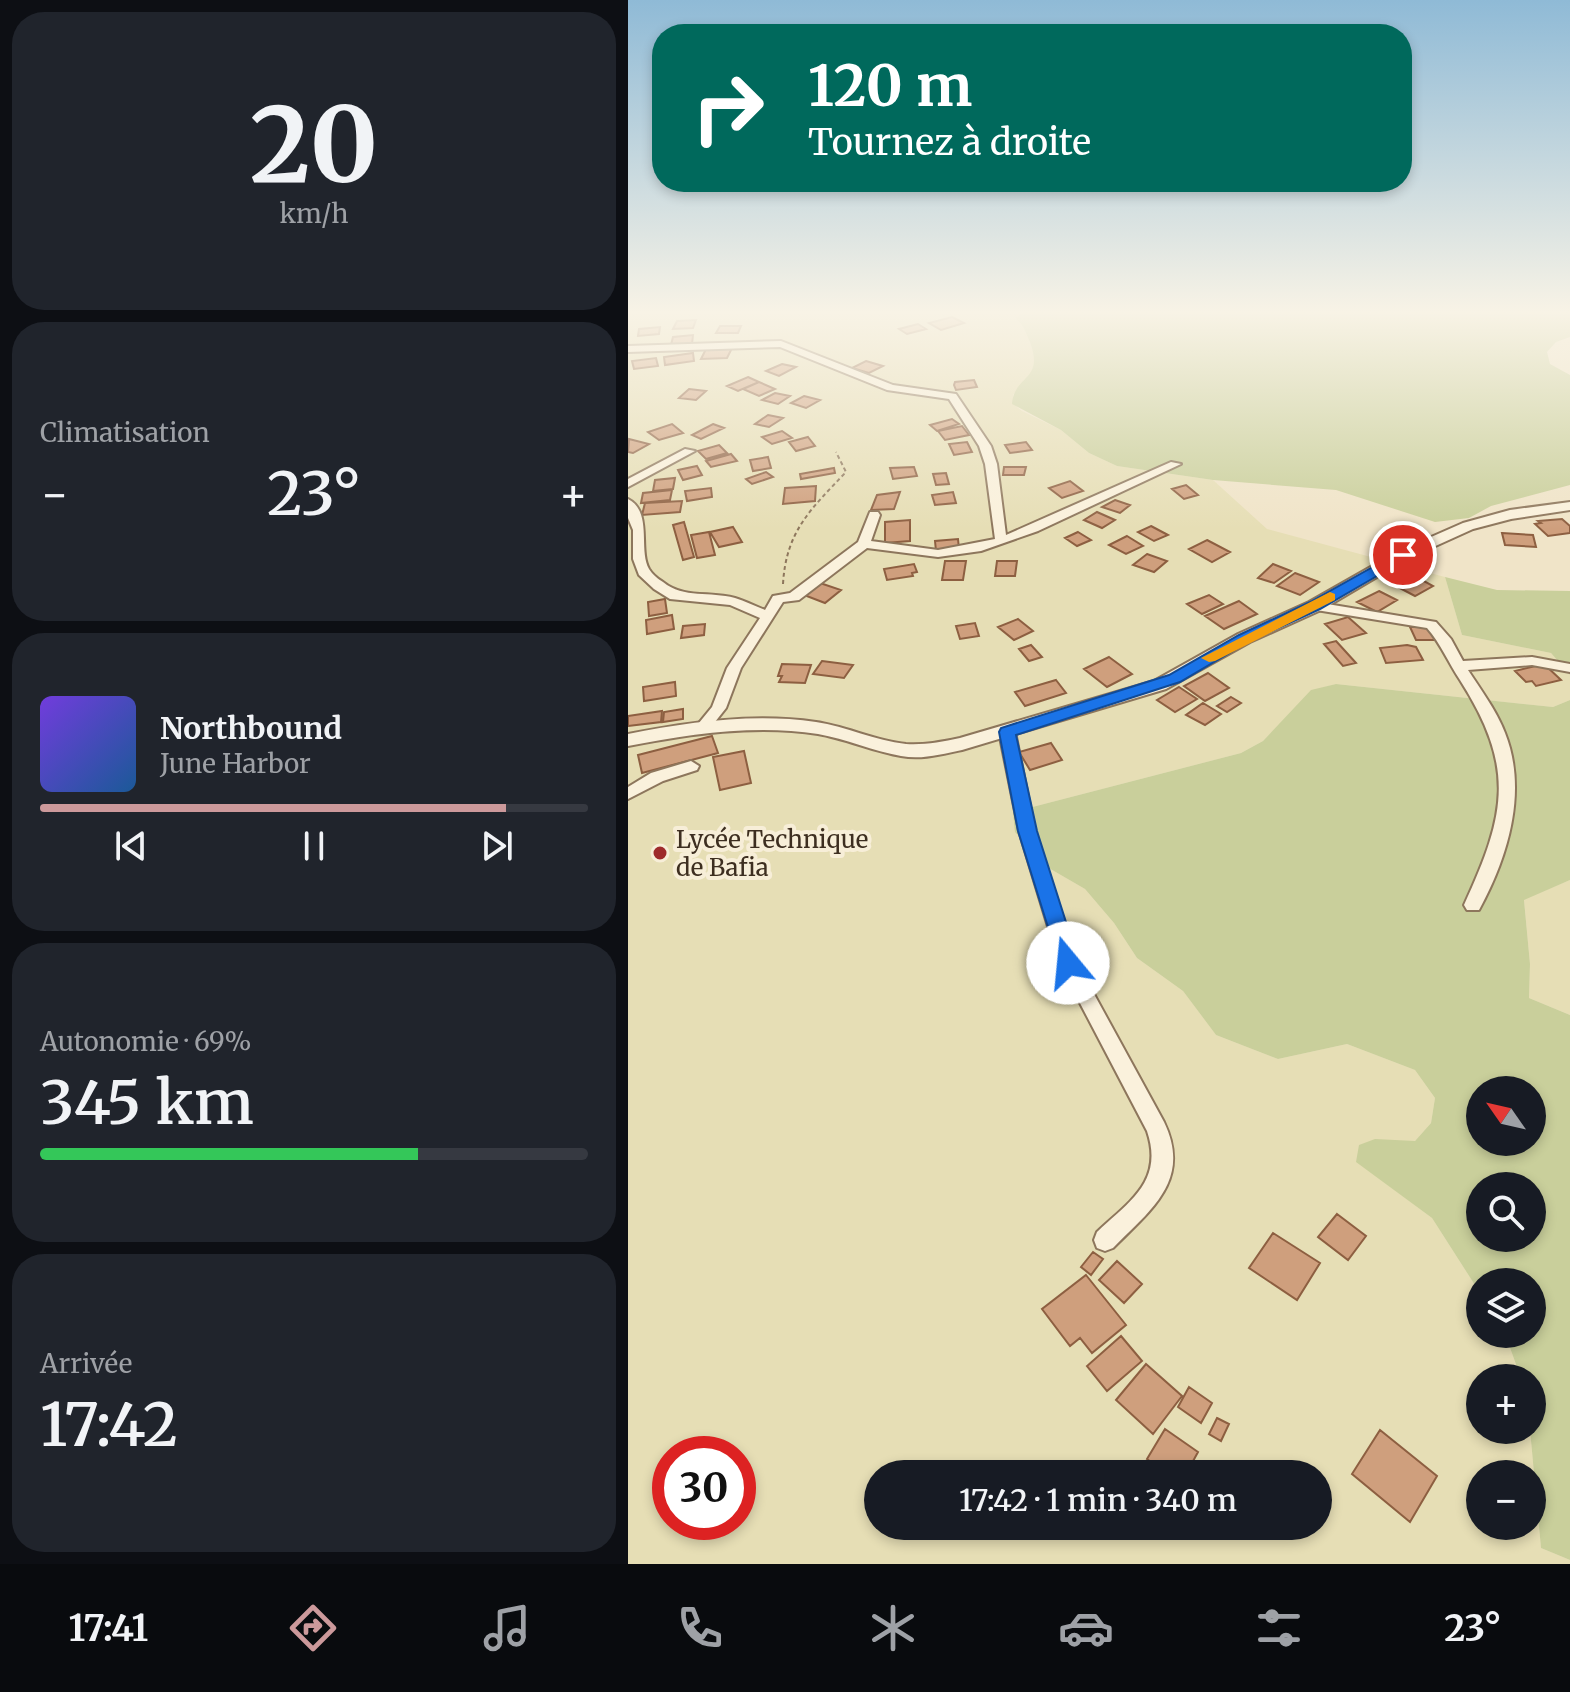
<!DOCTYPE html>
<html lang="fr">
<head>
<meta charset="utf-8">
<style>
	:root { --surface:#171b24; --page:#20242c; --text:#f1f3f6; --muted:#9ea1a6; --line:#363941; --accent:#cc999b }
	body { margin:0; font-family:Merriweather,serif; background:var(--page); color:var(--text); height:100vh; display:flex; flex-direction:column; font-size:30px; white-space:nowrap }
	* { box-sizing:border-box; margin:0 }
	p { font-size:26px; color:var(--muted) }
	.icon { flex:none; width:44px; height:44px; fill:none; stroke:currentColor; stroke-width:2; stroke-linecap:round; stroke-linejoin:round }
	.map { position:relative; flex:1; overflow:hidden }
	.side { display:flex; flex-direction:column; gap:12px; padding:12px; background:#0d0f14; width:628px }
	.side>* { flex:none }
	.guide { position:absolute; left:24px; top:24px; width:760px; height:168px; border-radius:32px; box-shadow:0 4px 12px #0003; background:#00695c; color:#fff; overflow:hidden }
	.needle { width:52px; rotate:304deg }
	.fabs { position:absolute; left:838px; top:1076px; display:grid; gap:16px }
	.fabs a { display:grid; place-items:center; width:80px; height:80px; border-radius:50%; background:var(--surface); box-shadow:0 4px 12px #0003; font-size:40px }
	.speed { position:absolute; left:24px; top:1436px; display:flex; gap:16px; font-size:40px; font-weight:700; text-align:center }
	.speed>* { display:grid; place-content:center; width:104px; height:104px; border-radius:50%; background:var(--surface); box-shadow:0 4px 12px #0003; line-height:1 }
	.speed .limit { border:12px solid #d22; background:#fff; color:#111 }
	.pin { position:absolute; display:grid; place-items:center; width:68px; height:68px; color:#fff; margin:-34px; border:4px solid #fff; border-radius:50%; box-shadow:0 2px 8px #0007 }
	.me { position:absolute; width:88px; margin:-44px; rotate:343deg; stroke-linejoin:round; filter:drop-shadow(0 0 6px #0008) }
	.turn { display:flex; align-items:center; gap:28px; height:168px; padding:0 24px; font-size:36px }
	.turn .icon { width:104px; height:104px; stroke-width:2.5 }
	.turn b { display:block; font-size:56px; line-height:68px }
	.big { font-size:60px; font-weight:600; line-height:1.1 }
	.side .widget { flex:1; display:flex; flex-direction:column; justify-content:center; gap:12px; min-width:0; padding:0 28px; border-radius:32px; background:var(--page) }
	.side .dial { align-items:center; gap:0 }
	.dial b { font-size:104px; line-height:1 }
	.song { display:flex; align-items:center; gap:24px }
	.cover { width:96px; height:96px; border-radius:12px; background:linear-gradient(135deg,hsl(260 70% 55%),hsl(210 70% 35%)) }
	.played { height:8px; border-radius:4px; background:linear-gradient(90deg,var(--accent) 85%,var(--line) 85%) }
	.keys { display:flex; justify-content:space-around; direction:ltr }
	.heat { display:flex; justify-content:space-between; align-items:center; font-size:44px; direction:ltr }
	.charge { height:12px; border-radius:6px; background:linear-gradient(90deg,#34c759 69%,var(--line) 0) }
	.trip { position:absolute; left:236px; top:1460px; width:468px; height:80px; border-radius:40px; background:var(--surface); box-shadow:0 4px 12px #0003; font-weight:600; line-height:80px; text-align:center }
	.menu { display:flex; height:128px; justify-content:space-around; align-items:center; background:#090b0e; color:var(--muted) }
	.menu .icon { width:56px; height:56px }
	.menu .current { color:var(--accent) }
	.menu b { font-size:36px; color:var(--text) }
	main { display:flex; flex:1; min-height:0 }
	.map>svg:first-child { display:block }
	.farmland { fill:#e6deb5; fill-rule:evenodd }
	.green { fill:#c9cf9b; fill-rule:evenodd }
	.building { fill:#cf9f7d; stroke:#8d5f41; stroke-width:2 }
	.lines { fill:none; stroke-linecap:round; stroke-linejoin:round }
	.minor-casing { stroke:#8d765c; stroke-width:4 }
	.tertiary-casing { stroke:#8d765c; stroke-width:4 }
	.path { stroke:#8d765c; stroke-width:2; stroke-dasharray:4 3; stroke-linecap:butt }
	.minor { fill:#faf1dc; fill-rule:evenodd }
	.tertiary { fill:#faf1dc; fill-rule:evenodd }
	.route { fill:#1a73e8; stroke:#114b97; stroke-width:2 }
	.slow { fill:#f59e0b }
	.poi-dot { fill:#9e2a2b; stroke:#f7eed8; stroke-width:3 }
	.labels { text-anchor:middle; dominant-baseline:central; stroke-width:8; stroke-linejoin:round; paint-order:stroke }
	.poi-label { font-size:24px; fill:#3d2e20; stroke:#f7eed8; text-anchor:start }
</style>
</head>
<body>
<main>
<section class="side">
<div class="widget dial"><b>20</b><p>km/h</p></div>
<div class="widget"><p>Climatisation</p>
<div class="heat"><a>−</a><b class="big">23°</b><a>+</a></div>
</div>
<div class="widget">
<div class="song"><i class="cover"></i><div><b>Northbound</b><p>June Harbor</p></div></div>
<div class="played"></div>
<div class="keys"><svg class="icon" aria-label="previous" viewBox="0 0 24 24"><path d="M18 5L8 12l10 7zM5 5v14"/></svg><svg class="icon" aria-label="pause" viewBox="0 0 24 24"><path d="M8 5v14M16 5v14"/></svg><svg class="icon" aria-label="next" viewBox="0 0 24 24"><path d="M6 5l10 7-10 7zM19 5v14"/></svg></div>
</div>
<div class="widget"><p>Autonomie · 69%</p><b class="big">345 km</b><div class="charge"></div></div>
<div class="widget"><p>Arrivée</p><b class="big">17:42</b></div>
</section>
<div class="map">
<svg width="942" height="1564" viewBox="0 0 942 1564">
	<rect width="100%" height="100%" fill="#f0e4c8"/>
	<path class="farmland" d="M0,310H398L387,318L394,324L408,357L404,371L385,395V404L394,411L433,430L461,453L489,466L585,480L639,529L817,577L834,635L923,653L942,675V700L925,707L708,684L683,691L635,741L613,753L385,812L419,867L457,889L486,923L509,958L555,991L588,1035L650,1059L719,1044L787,1070L807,1098L803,1123L787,1141H770L728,1161L804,1218L852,1293V1334H877L893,1378H852V1430H902L913,1548L942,1560V1564H0ZM42,1454H110V1522H42ZM250,1474H690V1526H250ZM852,1474H904V1526H852Z
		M942,880V1015L901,998L902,964L896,899Z"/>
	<path class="green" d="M398,310H942V337L928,342L919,352L922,364L942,375V485L863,506L841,518L807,522L708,490L585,480L489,466L461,453L433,430L384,404C386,374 418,381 401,340C397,331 395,324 387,318Z
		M817,577L869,590L942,591V675L923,653L834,635Z
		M708,684L925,707L942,700V880L896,900L902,964L901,998L942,1015V1560L913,1548L902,1430L904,1378H893L877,1334H904V1282H852V1293L804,1218L728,1162L731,1145L747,1139L787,1141L803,1123L807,1098L787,1070L719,1044L650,1059L588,1035L555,991L509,958L486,923L457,889L419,867L387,832L385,812L613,753L635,741L683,690ZM852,1090H904V1142H852ZM852,1186H904V1238H852Z"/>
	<path class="building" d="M324,317L336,323L313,330L301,323Z
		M68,320L65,328L45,329L49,321Z
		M290,324L298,329L279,334L271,329Z
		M92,326H113L110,333H88Z
		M32,327L31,334L10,336L11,329Z
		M65,335L64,344L43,345L45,337Z
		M104,348L99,358L73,359L78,349Z
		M65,353L66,361L37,365L36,357Z
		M28,358L30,366L6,369L4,361Z
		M238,361L255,366L241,373L224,368Z
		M154,364L168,367L151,376L138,371Z
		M120,377L131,382L110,391L99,386Z
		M346,380L349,387L328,390L326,385L327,382Z
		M131,382L147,389L131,396L115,389Z
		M61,389L78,391L68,400L51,398Z
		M147,393L162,396L150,404L134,400Z
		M176,396L192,400L178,408L163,403Z
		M140,415L155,418L141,427L127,424Z
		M324,419L331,424L309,431L302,425Z
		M44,424L55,433L31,440L20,432Z
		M85,424L96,428L73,439L64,435Z
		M334,426L341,435L317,440L310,431Z
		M154,431L164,438L144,444L134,437Z
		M180,437L187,446L168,451L161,442Z
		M1,439L21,444L5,453L0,452Z
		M339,442L344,452L326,455L321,444Z
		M398,442L404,450L382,453L377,445Z
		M91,445L99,453L78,459L70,451Z
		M103,454L109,461L83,467L78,461Z
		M140,457L143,468L125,471L122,460Z
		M69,466L74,475L55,480L50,470Z
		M286,467L289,476L265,479L262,468Z
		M376,467H398L396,475H375Z
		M206,468L207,473L173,479L172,474Z
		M138,472L145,477L124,484L118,479Z
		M318,473L321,484L308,485L305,474Z
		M47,478L45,489L25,491L27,480Z
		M442,481L455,491L434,498L421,488Z
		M558,485L570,495L556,499L544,489Z
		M188,486L187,501L155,504L157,488Z
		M83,488L84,497L59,501L57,491Z
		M44,490L42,500L13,503L15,493Z
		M272,492L266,509L243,510L249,495Z
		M325,492L328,503L307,505L304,495Z
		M487,500L502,505L492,513L474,507Z
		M54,501L52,512L14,515L17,503Z
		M469,512L487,520L474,528L456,520Z
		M934,519L942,526V533L920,536L907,524L913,523L910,521Z
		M282,520V541L257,543V522Z
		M56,522L66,557L55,560L45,525Z
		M523,526L540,535L526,541L510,532Z
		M105,527L114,542L91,547L82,532Z
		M81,532L87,555L69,558L63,535Z
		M450,532L463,540L449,546L437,538Z
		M874,533L905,535L908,547L877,545Z
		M499,536L515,546L498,554L481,545Z
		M330,539L331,549L308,551L307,541Z
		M579,540L602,552L584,562L561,549Z
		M519,554L539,561L526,572L505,565Z
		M317,561H338L335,580H314Z
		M369,561H389L387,576H367Z
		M286,564L289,572L284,573L285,576L259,580L256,569Z
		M645,564L663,571L646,583L630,578Z
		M667,573L691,582L672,595L649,586Z
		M778,575H785L805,586L787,596L766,585Z
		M192,583L213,590L197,603L176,595Z
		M751,591L769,600L749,612L729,602Z
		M581,595L595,604L574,614L559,604Z
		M37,599L39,613L21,616L20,602Z
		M611,601L629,614L596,629L577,616Z
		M44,615L46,629L19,634L18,620Z
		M720,617L738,633L714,640L697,624Z
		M390,619L405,631L386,640L370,627Z
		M347,623L351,636L332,639L328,626Z
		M77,624L76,635L53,638L55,626Z
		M782,627H804L809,640H788Z
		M708,641L728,663L715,666L696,644Z
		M403,645L414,657L401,661L391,649Z
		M779,645L788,647L795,660L758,663L752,648Z
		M481,657L504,674L479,687L456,669Z
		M194,661L225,665L216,678L185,674Z
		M154,664L183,665L177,683L151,682L154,676H150Z
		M916,664L933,680L908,686L904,681L898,682L887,671Z
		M580,673L601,688L577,701L556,686Z
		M428,680L438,693L397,706L387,692Z
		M47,682L48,696L16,701L15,687Z
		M551,687L569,699L547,712L529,700Z
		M603,697L613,703L599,712L589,706Z
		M575,703L593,714L577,725L558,715Z
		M55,709V719L35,722L36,712Z
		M34,711L33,722L0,726V716Z
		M84,736L90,753L14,773L10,755Z
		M423,743L434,760L402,770L391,752Z
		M116,751L123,783L92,790L85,757Z
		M709,1214L738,1236L720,1260L690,1237Z
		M645,1233L692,1263L669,1300L621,1268Z
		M465,1252L475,1259L463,1275L453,1267Z
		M489,1261L514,1284L496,1303L471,1280Z
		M458,1275L498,1325L464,1353L452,1338L442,1346L414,1309Z
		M493,1336L514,1361L479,1391L459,1366Z
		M518,1364L554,1396L525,1434L488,1400Z
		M561,1387L584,1403L573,1423L550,1407Z
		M589,1418L601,1424L593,1441L581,1434Z
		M537,1429L570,1452L558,1474H539L519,1459Z
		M752,1430L809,1476L782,1522L724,1474Z"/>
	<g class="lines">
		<defs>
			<path id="minor" d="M153,341L265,385L328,394L363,446L369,464L378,535L543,462L553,464L410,531L353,551L310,557L239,548L171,600L155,602L113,668L98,708L79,732H69L66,729L84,707L99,668L132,618L102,605L42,599L26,589L11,575L5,559V530L0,518V499C25,512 10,549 21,569C24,574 30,579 35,582C56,599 82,591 107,598C117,601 127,606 137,610L145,596L162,593L230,542L242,512H250L252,515L243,541L310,550L367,539L357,464L351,446L321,399L259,390L152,347L0,352V346Z
				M57,449L67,451L0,487V479Z
				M687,602L808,622L823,639L835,661L904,657L942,664V672L904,665L840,670C853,690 868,710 877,733C900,791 880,857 851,910H839L836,905C878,814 888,768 832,680C820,662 813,644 799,628L682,609V603Z
				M379,727L387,732L407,831L449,963L536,1122C564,1180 523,1210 485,1248L477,1251L469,1248L466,1240L469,1232C502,1201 536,1181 519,1131L431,963L391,831L371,732Z
				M63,761L71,766L69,770L35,781L0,799V787L23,773Z"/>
			<path id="tertiary" d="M942,502V510L883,519L845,529L781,558L693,610L622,642L538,689L334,750C314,754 294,760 273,756C245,751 218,739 190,734C128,724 61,734 0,746V734C61,722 126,713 188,722C218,726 247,741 278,744C297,745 313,742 332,738L526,681L610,634L681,602L769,552L835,523L882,510Z"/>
		</defs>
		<use href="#minor" class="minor-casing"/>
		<use href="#tertiary" class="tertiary-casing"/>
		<path class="path" d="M155,584C158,531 183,509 218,472L208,452"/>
		<use href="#minor" class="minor"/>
		<use href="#tertiary" class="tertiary"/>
	</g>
	<linearGradient id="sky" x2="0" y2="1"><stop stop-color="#8fbad6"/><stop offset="0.59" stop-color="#f8f3e6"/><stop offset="1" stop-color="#f8f3e6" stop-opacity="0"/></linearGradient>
	<rect width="942" height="529" fill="url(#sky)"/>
	<path class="route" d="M775,550L780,552V558L692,609L622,641L552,682L388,735L409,831L451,963L448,969L440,972L433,969L390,831L371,732L373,728L541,675L611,635L682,602Z"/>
	<path class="slow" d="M702,592L707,594V600L587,661L581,662L573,658Z"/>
	<circle class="poi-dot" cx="32" cy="853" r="8"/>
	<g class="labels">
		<g class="poi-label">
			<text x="48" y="839">Lycée Technique<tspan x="48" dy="28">de Bafia</tspan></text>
		</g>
	</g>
</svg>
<div class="fabs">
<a><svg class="needle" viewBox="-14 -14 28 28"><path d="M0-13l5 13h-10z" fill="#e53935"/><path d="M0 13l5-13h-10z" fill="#9ea1a6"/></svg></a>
<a><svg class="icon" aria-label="search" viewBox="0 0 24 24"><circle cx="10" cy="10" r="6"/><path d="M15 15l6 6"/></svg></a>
<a><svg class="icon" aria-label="layers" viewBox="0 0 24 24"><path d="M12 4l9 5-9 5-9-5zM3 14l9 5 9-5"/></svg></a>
<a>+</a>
<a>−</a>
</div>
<div class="speed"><div class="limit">30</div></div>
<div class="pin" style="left:775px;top:555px;background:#d93025"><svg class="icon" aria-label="arrive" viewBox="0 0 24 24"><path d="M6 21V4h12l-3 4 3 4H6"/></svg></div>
<svg class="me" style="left:440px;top:963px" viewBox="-20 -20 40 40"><circle r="19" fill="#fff"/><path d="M0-13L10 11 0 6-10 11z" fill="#1a73e8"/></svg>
<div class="trip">17:42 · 1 min · 340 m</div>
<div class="guide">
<div class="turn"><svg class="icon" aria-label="right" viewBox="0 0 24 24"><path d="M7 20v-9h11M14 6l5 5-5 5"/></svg><div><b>120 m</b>Tournez à droite</div></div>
</div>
</div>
</main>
<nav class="menu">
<b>17:41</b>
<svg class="icon current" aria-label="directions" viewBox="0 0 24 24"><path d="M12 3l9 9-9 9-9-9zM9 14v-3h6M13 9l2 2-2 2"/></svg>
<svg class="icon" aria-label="music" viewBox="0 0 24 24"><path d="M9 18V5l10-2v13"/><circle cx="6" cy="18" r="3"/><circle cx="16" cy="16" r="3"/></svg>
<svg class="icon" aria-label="phone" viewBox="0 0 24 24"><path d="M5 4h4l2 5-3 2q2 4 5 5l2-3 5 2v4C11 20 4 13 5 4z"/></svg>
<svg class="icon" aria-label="climate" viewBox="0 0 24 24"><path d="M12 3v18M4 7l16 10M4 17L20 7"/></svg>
<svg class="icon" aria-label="car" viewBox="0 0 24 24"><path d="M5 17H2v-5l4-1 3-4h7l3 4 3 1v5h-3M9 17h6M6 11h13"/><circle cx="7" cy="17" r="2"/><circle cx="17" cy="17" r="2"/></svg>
<svg class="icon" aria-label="filters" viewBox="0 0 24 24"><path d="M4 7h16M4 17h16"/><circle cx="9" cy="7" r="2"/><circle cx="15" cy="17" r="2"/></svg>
<b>23°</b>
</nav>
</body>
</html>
